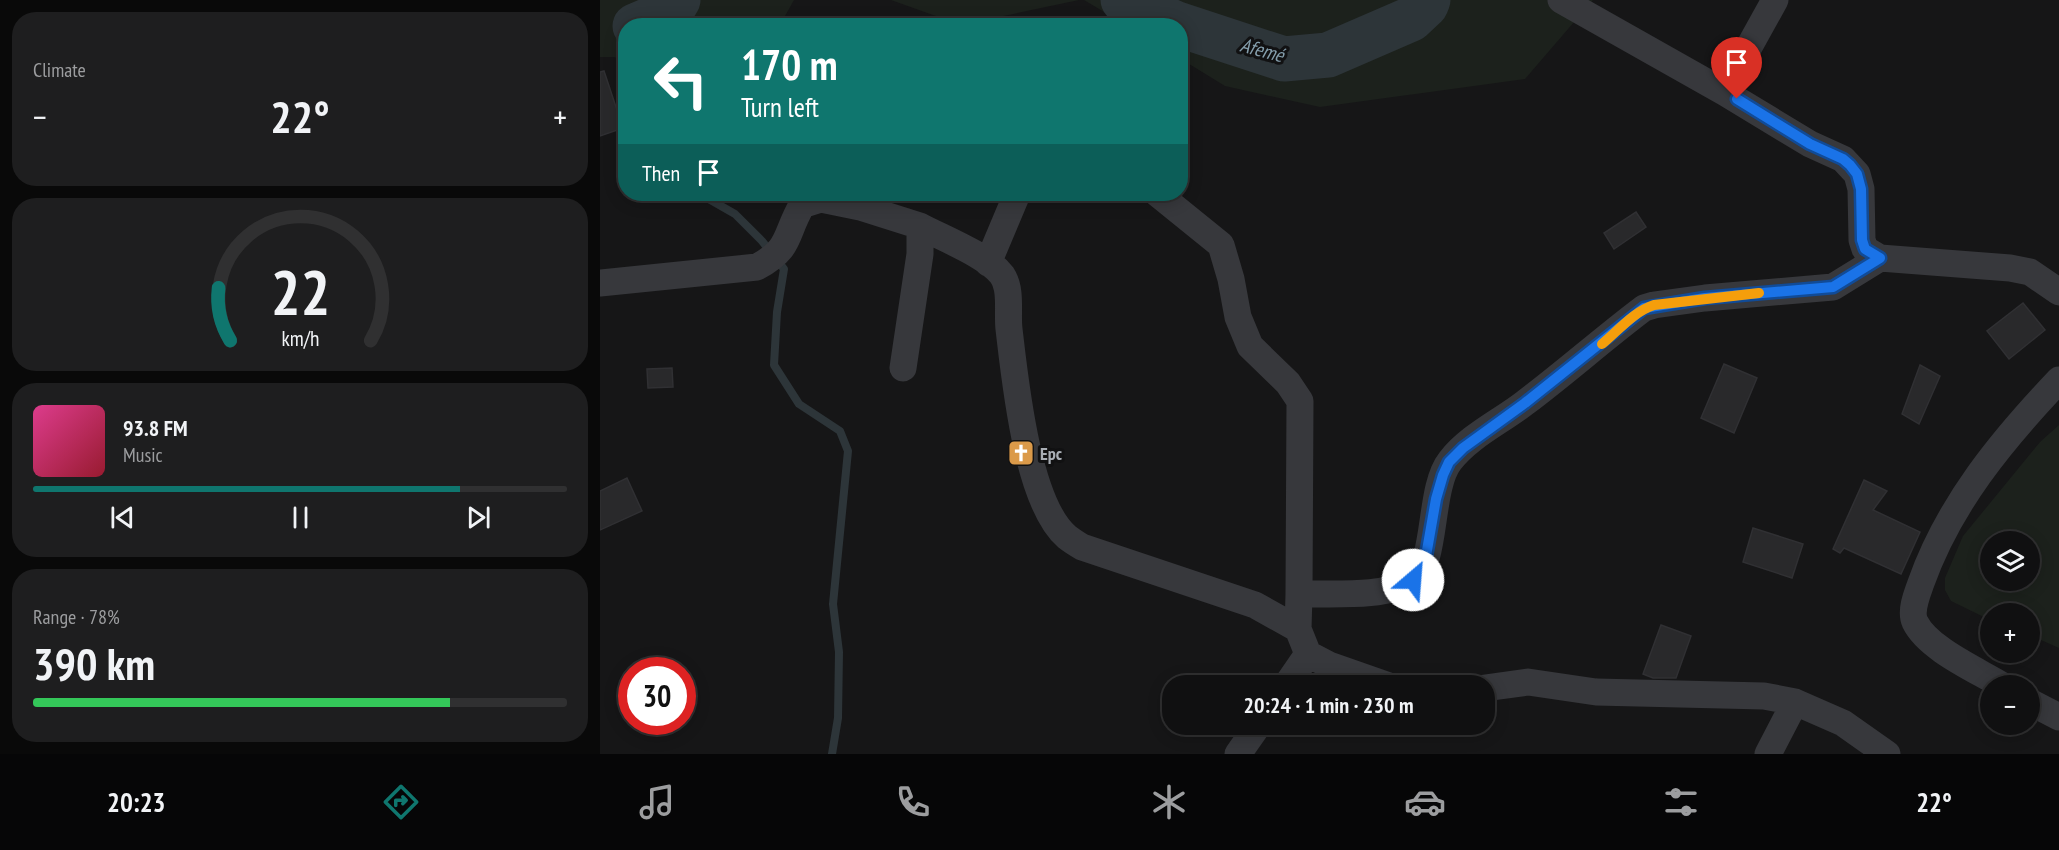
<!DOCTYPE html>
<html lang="en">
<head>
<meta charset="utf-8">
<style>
	:root { --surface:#101011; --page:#1e1e1f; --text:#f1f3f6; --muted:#9c9d9f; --line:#303031; --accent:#0f766e }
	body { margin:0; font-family:"PT Sans Narrow",sans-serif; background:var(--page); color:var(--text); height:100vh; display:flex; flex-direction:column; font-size:22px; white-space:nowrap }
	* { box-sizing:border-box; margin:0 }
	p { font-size:20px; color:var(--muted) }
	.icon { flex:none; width:33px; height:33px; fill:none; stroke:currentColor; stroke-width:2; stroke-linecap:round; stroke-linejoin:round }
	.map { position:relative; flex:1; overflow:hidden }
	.panel { display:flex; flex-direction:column; gap:12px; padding:12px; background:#090909; width:600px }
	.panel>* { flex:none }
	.banner { position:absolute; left:18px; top:18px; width:570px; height:183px; border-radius:24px; box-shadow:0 3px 15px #0003,0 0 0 2px var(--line); background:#0f766e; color:#fff; overflow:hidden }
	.fabs { position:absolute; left:1380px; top:531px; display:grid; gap:12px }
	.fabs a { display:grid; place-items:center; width:60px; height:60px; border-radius:50%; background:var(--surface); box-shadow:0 3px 15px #0003,0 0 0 2px var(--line); font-size:30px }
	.speed { position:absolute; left:18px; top:657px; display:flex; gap:12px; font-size:30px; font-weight:700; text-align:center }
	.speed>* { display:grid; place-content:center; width:78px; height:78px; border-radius:50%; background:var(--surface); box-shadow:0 3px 15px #0003,0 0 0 2px var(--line); line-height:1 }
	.speed .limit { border:9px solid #d22; background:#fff; color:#111 }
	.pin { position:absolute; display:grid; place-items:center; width:51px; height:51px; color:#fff; margin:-62px -26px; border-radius:50% 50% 50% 0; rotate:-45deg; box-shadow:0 0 6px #0007 }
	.pin .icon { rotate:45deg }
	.me { position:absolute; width:66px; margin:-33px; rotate:27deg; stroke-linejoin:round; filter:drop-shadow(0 0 4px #0008) }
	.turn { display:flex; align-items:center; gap:21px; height:126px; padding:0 24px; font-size:27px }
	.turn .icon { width:78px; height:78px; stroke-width:2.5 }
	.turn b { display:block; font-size:42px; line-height:51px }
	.then { display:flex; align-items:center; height:57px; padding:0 24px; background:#0003; gap:12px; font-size:22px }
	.big { font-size:45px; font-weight:700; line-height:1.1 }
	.panel .tile { flex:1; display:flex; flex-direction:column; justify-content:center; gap:9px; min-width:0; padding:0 21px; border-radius:24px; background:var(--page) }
	.panel .dial { align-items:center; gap:0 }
	.dial svg { height:156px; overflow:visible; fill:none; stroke:var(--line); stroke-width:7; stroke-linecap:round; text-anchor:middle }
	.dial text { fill:var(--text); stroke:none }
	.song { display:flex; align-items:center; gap:18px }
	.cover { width:72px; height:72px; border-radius:9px; background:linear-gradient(135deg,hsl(330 70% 55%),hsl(350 70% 35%)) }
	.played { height:6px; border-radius:3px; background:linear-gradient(90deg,var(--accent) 80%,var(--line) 80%) }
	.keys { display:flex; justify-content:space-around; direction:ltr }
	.heat { display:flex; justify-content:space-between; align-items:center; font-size:33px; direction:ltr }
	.charge { height:9px; border-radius:4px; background:linear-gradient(90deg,#34c759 78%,var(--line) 0) }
	.trip { position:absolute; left:562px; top:675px; width:333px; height:60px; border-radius:24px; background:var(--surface); box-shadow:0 3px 15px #0003,0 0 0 2px var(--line); font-weight:700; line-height:60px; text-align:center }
	.tabs { display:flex; height:96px; justify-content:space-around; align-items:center; background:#060607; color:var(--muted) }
	.tabs .icon { width:42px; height:42px }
	.tabs .selected { color:var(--accent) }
	.tabs b { font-size:27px; color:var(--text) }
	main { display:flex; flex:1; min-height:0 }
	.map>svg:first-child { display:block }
	.green { fill:#1c211c; fill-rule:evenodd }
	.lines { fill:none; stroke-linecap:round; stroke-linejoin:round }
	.stream { stroke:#2d3539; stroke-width:8 }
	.river { stroke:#2d3539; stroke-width:45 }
	.building { fill:#29292b; stroke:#303033; stroke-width:1.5 }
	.street { stroke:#37383c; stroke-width:27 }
	.route-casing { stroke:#114b97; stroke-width:15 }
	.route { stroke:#1a73e8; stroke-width:10 }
	.slow { stroke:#f59e0b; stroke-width:10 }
	.labels { text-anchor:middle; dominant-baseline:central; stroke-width:6; stroke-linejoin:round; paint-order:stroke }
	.poi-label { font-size:18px; font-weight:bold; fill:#a9aeb5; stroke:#111112; text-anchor:start }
	.water-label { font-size:20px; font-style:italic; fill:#849eac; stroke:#111112 }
</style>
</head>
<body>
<main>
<section class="panel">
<div class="tile"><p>Climate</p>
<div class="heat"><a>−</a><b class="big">22°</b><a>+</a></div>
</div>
<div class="tile dial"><svg viewBox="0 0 100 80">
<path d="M14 69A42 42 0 1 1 86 69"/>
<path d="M14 69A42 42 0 0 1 8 42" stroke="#0f766e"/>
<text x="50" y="56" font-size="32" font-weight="700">22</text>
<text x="50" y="72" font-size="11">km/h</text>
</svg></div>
<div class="tile">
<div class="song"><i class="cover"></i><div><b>93.8 FM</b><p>Music</p></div></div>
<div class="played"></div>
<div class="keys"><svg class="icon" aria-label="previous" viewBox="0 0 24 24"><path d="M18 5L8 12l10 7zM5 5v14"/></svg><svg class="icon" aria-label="pause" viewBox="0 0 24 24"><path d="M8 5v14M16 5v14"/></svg><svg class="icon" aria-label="next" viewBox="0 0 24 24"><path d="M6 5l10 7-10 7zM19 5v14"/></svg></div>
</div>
<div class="tile"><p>Range · 78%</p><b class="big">390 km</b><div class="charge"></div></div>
</section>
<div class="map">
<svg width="1459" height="754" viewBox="0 0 1459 754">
	<rect width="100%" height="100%" fill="#161617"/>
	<path class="green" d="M0,0H194L180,25L26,26L25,60L14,57H0Z
		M291,0H479L361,25Z
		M484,0H993L925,79L720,107L625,86L581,59L580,26L526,25Z
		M1459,425V648L1430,635V614H1390V620L1351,601L1345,590V578L1363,536L1440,442ZM1390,542H1430V580H1390Z"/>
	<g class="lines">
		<path class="stream" d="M19,32L26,56
			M100,194L135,214L162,241L184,269L177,312L174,365L199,404L240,431L248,451L233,604L239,652L238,718L232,754"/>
		<path class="river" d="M523,0L577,24L684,59L728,55L811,19L826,5L828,0
			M35,26L72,10L78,0"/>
	</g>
	<path class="building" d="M4,71L23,128L0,136V72Z
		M1036,212L1046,227L1014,249L1004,233Z
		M1423,303L1445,330L1409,359L1387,331Z
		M1124,364L1157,378L1134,433L1101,418Z
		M1320,365L1340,376L1319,424L1302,414Z
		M72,368L73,387L48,388L47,369Z
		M27,478L42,511L0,530V491Z
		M1264,480L1287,491L1273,510L1320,532L1301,574L1244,548L1240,553L1233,549Z
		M1153,528L1203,544L1192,578L1143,562Z
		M1061,625L1091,636L1076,678H1053L1043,674Z"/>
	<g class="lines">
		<path class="street" d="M961,0L1124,92L1210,144L1243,159L1257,174L1261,189L1262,240L1265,249L1280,258L1410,268L1430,272L1459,292
			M1124,92L1175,0
			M558,194L621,245L631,279L638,317L650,346L688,383L700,401L699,594
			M388,263L417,194
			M0,283L157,267C192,248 184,236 202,205L221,199L260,207L320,226
			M303,368L320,254V226C342,238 387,255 402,275C412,290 407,312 409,329C415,380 427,503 467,537C472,541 477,544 482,547L655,605L698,629L708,654L729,665L789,686
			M698,629L699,594C730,593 785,598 812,581C838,564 828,489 850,461C869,436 902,421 926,402C966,372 1004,338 1044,308L1054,305L1105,298L1233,287L1280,258
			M686,686L708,654
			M1403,686C1377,670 1328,649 1315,622C1310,611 1317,594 1321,583C1349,504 1402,440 1459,380
			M885,688L928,682L996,692L1164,696L1195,702L1243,723L1287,754
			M1430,702L1459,717
			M638,754L659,724
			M1168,754L1195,702"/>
	</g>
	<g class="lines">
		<defs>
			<path id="route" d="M813,580L821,572L826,556L836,499L843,475L849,462L863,448L925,403L1044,308L1105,298L1233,287L1280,258L1265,249L1262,240L1261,189L1257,174L1250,165L1243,159L1210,144L1137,99"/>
		</defs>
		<use href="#route" class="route-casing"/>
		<use href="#route" class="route"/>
		<path class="slow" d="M1002,344C1019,330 1033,312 1054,305L1159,293"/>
	</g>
	<defs>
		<symbol id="church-square" viewBox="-11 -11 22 22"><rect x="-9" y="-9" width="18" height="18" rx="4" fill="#db9a49" stroke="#111112"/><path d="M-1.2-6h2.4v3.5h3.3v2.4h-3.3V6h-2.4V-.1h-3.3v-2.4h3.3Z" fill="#fff"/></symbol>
	</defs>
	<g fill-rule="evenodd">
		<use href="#church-square" x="406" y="438" width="30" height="30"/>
	</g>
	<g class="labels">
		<g class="poi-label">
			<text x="440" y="453">Epc</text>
		</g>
		<g class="water-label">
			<text transform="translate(662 50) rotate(15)">Afemé</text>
		</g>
	</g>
</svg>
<div class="fabs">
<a><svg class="icon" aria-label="layers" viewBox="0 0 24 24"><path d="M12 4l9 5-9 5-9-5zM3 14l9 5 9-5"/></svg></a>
<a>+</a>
<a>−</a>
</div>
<div class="speed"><div class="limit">30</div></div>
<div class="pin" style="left:1137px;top:99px;background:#d93025"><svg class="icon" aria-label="arrive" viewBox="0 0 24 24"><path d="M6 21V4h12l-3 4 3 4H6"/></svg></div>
<svg class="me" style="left:813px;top:580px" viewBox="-20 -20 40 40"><circle r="19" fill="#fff"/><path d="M0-13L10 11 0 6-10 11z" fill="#1a73e8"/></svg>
<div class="trip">20:24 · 1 min · 230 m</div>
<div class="banner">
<div class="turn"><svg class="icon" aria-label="left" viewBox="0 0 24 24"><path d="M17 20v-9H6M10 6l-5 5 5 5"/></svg><div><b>170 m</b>Turn left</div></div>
<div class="then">Then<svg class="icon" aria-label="arrive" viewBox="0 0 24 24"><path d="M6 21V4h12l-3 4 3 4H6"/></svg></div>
</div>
</div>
</main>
<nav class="tabs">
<b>20:23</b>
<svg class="icon selected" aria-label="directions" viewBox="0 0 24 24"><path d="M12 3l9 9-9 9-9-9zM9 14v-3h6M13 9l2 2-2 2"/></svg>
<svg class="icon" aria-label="music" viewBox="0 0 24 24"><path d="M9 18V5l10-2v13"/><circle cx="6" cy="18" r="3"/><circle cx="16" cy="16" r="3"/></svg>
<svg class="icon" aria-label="phone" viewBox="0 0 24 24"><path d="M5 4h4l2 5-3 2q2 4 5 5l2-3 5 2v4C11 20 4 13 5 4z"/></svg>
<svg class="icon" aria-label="climate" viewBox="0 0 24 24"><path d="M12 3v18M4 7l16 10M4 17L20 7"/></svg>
<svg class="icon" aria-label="car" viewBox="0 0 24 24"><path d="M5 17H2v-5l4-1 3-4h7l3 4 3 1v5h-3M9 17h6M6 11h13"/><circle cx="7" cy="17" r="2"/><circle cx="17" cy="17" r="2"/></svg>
<svg class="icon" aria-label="filters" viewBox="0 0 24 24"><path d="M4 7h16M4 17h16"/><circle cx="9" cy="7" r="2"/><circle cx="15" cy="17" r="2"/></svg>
<b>22°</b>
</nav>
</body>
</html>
